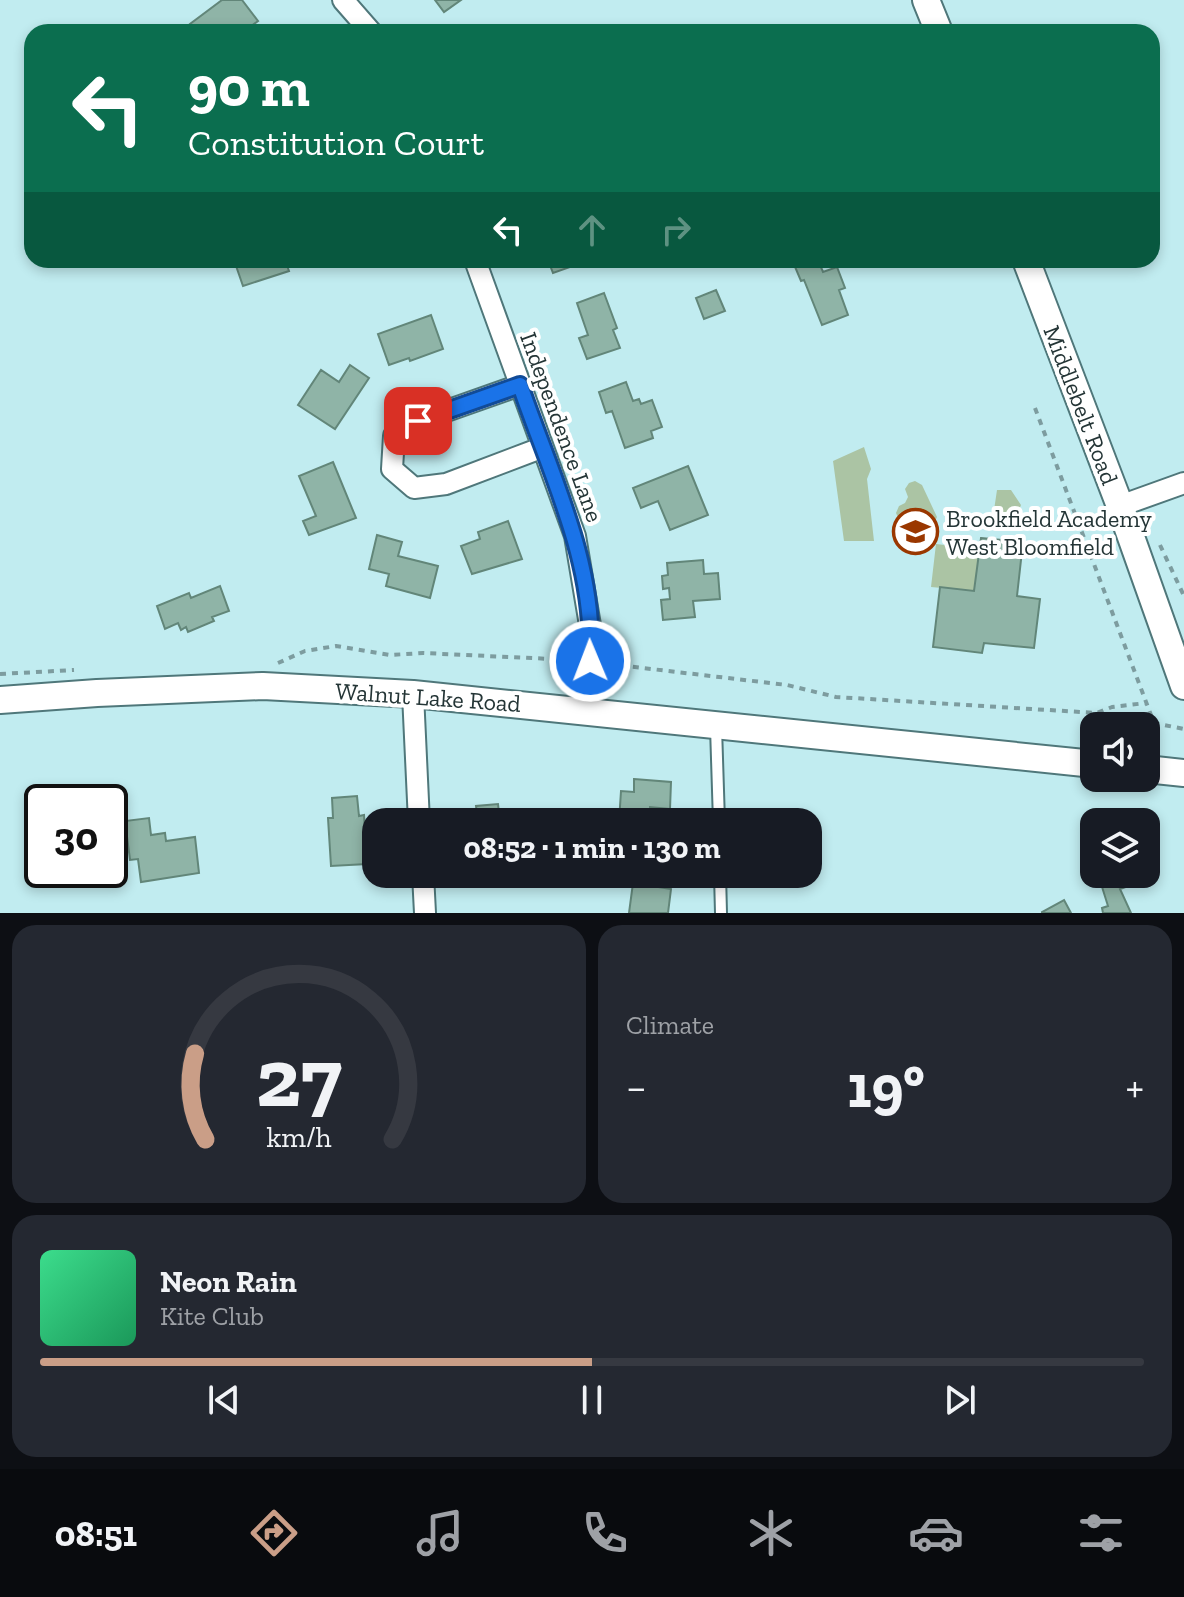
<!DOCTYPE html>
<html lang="en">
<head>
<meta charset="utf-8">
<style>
	:root { --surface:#171b24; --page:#242831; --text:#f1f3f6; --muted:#9ea1a6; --line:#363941; --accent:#ca9e87 }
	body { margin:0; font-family:"Zilla Slab",serif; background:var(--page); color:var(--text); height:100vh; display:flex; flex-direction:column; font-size:30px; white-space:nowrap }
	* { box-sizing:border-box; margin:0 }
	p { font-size:26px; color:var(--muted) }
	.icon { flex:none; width:44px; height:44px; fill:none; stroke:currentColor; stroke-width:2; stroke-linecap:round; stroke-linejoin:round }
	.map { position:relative; height:913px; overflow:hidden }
	.sheet { display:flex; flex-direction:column; gap:12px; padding:12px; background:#0d0f14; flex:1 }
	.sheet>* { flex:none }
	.guide { position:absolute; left:24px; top:24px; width:1136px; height:244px; border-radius:24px; box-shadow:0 4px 12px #0003; background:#0b6e4f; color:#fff; overflow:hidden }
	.controls { position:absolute; left:1080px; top:712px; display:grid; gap:16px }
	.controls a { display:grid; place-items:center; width:80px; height:80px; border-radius:16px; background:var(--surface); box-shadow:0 4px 12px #0003; font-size:40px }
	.speed { position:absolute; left:24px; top:784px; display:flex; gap:16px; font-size:40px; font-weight:700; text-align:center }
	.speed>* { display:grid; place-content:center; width:104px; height:104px; border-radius:50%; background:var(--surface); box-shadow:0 4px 12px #0003; line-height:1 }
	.speed .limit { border:4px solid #111; border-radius:12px; background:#fff; color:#111 }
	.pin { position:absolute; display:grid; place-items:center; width:68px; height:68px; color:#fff; margin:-34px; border-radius:16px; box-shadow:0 4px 12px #0006 }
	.me { position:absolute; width:88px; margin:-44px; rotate:359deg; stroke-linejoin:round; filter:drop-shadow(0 0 6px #0008) }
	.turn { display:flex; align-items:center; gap:28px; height:168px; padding:0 32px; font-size:36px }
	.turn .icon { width:104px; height:104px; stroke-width:2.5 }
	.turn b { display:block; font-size:56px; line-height:68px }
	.lanes { display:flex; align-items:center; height:76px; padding:0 32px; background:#0003; justify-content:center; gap:40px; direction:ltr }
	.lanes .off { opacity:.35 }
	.big { font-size:60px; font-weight:700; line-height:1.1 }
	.sheet .tile { flex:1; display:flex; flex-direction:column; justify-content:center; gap:12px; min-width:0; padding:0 28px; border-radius:24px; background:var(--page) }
	.sheet .dial { align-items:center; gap:0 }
	.dial svg { height:208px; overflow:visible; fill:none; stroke:var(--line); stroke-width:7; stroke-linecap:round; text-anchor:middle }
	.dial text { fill:var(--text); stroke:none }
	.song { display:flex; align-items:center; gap:24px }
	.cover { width:96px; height:96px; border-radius:12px; background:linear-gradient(135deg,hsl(150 70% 55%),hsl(150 70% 35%)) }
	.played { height:8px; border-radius:4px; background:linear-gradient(90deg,var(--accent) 50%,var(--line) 50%) }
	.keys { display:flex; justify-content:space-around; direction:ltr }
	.heat { display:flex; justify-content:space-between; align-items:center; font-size:44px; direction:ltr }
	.sheet .tiles { flex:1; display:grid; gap:12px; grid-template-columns:1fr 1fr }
	.tile:last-child { grid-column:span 2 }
	.trip { position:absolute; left:362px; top:808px; width:460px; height:80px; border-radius:24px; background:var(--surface); box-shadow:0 4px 12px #0003; font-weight:700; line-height:80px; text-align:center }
	.menu { display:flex; height:128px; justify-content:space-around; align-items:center; background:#090b0e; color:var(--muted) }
	.menu .icon { width:56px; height:56px }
	.menu .active { color:var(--accent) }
	.menu b { font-size:36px; color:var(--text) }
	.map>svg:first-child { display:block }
	.green { fill:#abc4a4 }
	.building { fill:#8fb4a7; stroke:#628679; stroke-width:2 }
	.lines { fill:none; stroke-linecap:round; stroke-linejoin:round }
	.service-casing { stroke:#4f777a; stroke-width:14 }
	.minor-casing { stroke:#4f777a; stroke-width:24 }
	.tertiary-casing { stroke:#4f777a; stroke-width:30 }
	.path { stroke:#7d9c9f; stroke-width:4; stroke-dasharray:6 6; stroke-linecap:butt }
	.service { stroke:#fff; stroke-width:10 }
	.minor { stroke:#fff; stroke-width:20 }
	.tertiary { stroke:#fff; stroke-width:26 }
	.route-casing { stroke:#114b97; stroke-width:20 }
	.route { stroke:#1a73e8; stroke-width:14 }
	.labels { text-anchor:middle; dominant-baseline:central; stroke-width:8; stroke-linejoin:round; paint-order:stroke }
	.street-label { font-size:24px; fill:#243536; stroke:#fff }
	.poi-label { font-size:24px; fill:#243536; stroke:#fff; text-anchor:start }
</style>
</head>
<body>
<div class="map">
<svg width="1184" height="913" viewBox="0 0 1184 913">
	<rect width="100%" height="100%" fill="#c1ecf0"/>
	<path class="green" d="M864,447L871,469L867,479L874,541H844L833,461Z
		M915,481L922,485L937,517L930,532C915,530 902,529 896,513L899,506L905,503L908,497L905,489L909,483Z
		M997,490H1011L1021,505L1013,526L1002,525L993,517Z
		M936,544L979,549L974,591L931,587Z"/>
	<path class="building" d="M222,0H242L258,21L243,32H196L190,24Z
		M435,0H461L444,12Z
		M234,260H285L289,271L243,286Z
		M548,260H571L573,266L553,273Z
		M798,260H818L823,272L837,267L845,288L839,290L848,315L822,325L804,280L801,281L793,262Z
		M716,290L725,311L704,319L696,298Z
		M604,293L617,328L613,330L620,348L587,359L579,338L588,335L577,303Z
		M431,315L443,349L410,361L409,358L389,365L378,334Z
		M350,365L369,378L335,429L298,405L321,370L339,382Z
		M626,382L633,401L639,399L641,404L652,400L662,427L651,431L653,438L625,448L612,411L606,413L599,392Z
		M333,462L356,518L309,535L303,521L316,516L299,476Z
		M688,466L708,515L670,530L658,501L641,508L633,488Z
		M508,521L522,559L472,574L461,546L480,539L478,532Z
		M377,535L402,542L398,556L438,566L430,598L386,586L389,574L369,569Z
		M981,538L1023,542L1017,596L1040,599L1034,648L984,643L982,653L933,647L940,587L974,591Z
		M703,560L704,574L718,573L720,599L693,601L695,617L663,620L661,600L670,599L669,588L663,589L662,576L668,575L667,563Z
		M220,586L229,611L212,617L214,621L188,632L186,627L181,630L178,623L165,629L157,606L189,593L191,598Z
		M634,779L671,782L670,809L650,807L649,822H619L621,791L634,792Z
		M357,796L359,816L364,815L367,864L331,866L328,818H333L332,798Z
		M498,804L500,822H478L476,806Z
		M149,818L151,835L165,833L166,841L195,837L199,873L141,882L138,859L130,860L125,821Z
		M1098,874H1144L1146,880L1120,889L1131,913H1103L1102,908L1108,906Z
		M633,883L671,889L668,913H629Z
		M1064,900L1071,913H1042V912Z"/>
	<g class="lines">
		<defs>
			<path id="service" d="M716,727L719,822
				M720,874L721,913"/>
			<path id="minor" d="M343,0L371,32
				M475,260L575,536L592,637L587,711
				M520,385L418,421L394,436L392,469L414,488L446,484L541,448
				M1120,506L1184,483
				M413,694L419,822
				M423,874L425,913"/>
			<path id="tertiary" d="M926,0L939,32
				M1026,260L1120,506L1184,686
				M0,700L97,693L263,686L413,694L1094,764
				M1146,769L1184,773"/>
		</defs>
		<use href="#service" class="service-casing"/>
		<use href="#minor" class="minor-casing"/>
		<use href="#tertiary" class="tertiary-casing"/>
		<path class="path" d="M1035,408L1154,723L1184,729
			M1160,545L1184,596
			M278,663L305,651L336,646L390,655L423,653L573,660
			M609,664L787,685L836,697L1097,713L1112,707L1146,703
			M0,674L74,670"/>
		<use href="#service" class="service"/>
		<use href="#minor" class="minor"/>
		<use href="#tertiary" class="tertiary"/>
	</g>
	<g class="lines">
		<defs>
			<path id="route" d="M418,421L520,385C550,473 597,566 590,661"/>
		</defs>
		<use href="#route" class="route-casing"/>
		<use href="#route" class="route"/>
	</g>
	<defs>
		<symbol id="school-ring" viewBox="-11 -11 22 22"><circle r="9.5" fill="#fff" stroke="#9a3700" stroke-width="1.5"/><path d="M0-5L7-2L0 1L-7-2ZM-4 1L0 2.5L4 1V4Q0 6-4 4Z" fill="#9a3700"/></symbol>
	</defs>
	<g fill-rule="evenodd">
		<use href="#school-ring" x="890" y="506" width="51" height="51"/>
	</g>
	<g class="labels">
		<g class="street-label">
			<text transform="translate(1081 405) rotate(69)">Middlebelt Road</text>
			<text transform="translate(562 427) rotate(70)">Independence Lane</text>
			<text transform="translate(428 697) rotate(4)">Walnut Lake Road</text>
		</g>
		<g class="poi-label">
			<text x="946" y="518">Brookfield Academy<tspan x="946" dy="28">West Bloomfield</tspan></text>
		</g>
	</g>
</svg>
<div class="controls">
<a><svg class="icon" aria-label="sound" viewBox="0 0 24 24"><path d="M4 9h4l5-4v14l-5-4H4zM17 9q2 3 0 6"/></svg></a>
<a><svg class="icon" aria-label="layers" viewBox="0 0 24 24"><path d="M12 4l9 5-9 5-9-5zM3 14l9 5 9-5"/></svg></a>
</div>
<div class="speed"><div class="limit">30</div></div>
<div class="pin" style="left:418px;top:421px;background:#d93025"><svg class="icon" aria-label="arrive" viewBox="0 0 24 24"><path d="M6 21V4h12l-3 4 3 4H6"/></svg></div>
<svg class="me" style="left:590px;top:661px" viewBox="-20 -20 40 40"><circle r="17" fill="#1a73e8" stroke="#fff" stroke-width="3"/><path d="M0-11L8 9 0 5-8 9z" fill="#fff"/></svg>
<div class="trip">08:52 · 1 min · 130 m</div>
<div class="guide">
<div class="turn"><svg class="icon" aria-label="left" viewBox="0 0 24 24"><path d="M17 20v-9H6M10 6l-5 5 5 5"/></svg><div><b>90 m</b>Constitution Court</div></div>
<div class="lanes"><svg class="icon" aria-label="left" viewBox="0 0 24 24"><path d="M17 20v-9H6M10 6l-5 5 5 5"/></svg><svg class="icon off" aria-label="ahead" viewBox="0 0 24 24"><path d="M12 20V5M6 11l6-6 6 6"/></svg><svg class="icon off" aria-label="right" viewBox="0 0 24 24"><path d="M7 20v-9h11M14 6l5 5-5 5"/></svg></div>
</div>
</div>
<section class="sheet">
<div class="tiles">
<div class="tile dial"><svg viewBox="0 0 100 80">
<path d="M14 69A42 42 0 1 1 86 69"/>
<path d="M14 69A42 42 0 0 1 10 36" stroke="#ca9e87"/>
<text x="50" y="56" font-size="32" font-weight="700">27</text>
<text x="50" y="72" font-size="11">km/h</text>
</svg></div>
<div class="tile"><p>Climate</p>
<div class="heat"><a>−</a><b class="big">19°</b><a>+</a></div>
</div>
<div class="tile">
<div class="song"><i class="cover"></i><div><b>Neon Rain</b><p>Kite Club</p></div></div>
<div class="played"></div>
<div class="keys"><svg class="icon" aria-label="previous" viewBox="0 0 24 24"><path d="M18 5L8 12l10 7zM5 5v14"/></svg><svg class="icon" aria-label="pause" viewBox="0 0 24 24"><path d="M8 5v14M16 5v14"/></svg><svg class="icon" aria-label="next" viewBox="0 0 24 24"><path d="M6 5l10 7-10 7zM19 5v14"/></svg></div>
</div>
</div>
</section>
<nav class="menu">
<b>08:51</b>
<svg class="icon active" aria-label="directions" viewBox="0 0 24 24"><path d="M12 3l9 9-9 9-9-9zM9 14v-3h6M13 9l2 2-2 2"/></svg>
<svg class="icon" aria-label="music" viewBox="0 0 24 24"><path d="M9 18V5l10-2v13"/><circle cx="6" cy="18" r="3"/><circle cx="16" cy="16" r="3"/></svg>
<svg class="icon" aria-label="phone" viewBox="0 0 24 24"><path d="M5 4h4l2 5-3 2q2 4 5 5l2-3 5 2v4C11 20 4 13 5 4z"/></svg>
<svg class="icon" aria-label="climate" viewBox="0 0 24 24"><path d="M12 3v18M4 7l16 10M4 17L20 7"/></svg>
<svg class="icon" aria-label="car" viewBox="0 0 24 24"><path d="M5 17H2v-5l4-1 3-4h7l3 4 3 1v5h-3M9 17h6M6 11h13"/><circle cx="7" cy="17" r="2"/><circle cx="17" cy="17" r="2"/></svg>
<svg class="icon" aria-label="filters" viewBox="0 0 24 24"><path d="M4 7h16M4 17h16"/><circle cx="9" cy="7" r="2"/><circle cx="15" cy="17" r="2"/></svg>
</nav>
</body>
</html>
